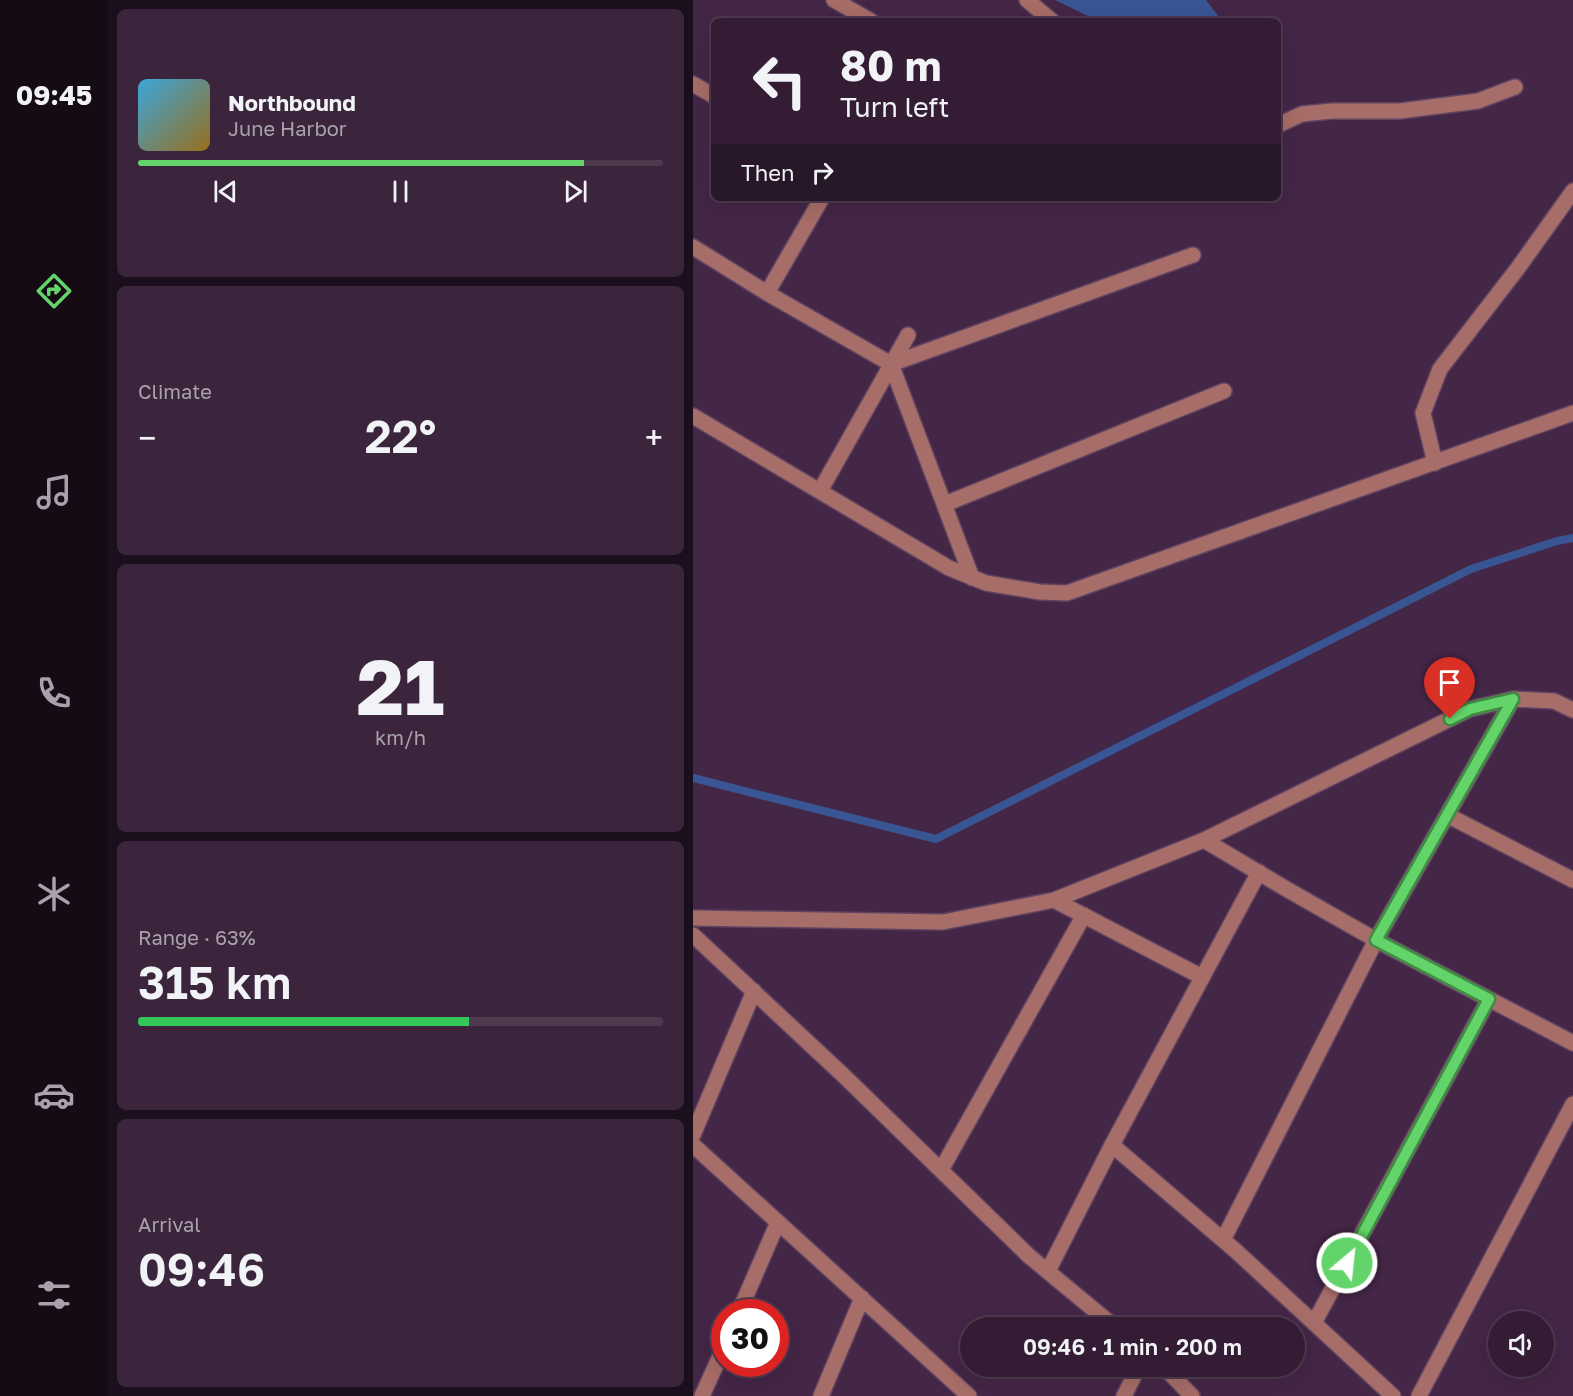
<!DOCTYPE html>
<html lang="en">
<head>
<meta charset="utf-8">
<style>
	:root { --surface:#331c34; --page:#3b253c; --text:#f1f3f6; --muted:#a9a1ac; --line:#4e3a4f; --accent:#62d469 }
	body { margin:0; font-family:"Golos Text",sans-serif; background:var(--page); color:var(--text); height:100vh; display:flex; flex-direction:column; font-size:22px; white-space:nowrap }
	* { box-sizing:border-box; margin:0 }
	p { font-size:20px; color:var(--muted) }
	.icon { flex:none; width:33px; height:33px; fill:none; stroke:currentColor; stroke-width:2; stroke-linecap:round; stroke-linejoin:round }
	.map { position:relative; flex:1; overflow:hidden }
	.drawer { display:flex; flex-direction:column; gap:9px; padding:9px; background:#1c0f1d; width:585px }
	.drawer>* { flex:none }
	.banner { position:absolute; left:18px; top:18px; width:570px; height:183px; border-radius:9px; box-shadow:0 6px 24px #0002,0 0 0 2px var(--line); background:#331c34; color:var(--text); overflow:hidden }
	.buttons { position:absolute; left:795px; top:1311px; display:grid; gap:12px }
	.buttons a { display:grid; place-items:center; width:66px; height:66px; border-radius:50%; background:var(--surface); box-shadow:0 6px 24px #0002,0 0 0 2px var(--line); font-size:30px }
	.speed { position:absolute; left:18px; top:1299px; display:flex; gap:12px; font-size:30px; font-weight:700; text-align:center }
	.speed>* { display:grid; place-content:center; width:78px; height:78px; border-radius:50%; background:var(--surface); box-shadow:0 6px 24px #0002,0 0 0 2px var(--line); line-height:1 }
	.speed .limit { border:9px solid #d22; background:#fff; color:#111 }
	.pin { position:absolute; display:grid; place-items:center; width:51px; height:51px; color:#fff; margin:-62px -26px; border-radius:50% 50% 50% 0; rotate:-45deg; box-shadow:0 0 6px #0007 }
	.pin .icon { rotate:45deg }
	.me { position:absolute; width:66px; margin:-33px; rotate:28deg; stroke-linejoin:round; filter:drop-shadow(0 0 4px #0008) }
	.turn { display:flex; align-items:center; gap:21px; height:126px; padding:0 30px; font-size:27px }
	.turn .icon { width:78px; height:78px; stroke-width:2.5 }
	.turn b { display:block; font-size:42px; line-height:51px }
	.then { display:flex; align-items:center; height:57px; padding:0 30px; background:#0003; gap:12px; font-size:22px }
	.big { font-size:45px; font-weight:600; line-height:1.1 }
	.drawer .card { flex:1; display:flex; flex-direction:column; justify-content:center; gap:9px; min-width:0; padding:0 21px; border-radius:9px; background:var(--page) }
	.drawer .dial { align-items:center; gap:0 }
	.dial b { font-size:78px; line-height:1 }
	.song { display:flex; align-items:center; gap:18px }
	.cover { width:72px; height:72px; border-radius:9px; background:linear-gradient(135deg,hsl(200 70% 55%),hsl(40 70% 35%)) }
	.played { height:6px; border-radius:3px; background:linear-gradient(90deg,var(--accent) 85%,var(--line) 85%) }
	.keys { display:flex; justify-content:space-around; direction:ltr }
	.heat { display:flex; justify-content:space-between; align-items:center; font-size:33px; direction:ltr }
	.charge { height:9px; border-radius:4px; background:linear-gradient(90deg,#34c759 63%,var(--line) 0) }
	.trip { position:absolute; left:267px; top:1317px; width:345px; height:60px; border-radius:30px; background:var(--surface); box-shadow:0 6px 24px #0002,0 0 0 2px var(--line); font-weight:600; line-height:60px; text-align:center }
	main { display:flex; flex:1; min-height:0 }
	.dock { display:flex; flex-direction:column; width:108px; justify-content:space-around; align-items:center; background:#140b15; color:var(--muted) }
	.dock .icon { width:42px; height:42px }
	.dock .active { color:var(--accent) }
	.dock b { font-size:27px; color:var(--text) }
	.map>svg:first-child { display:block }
	.water { fill:#3a5594 }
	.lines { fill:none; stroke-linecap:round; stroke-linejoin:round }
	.stream { stroke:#3a5594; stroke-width:8 }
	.minor-casing { stroke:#5f4361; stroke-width:18 }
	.minor { stroke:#a76d68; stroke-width:15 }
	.route-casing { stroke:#408a44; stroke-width:15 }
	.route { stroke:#62d469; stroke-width:10 }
</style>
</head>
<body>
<main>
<nav class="dock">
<b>09:45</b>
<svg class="icon active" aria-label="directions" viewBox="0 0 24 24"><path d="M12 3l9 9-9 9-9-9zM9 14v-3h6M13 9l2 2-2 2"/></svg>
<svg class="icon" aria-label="music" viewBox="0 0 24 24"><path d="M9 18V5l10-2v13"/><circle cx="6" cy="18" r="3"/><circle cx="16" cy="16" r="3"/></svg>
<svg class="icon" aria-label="phone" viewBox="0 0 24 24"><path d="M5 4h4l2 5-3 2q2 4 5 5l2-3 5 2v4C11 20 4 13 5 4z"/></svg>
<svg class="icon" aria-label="climate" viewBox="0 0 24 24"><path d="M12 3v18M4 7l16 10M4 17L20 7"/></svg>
<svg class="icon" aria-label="car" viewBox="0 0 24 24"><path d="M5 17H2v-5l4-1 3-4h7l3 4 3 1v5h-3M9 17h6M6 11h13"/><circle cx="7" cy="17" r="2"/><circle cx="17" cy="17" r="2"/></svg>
<svg class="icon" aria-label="filters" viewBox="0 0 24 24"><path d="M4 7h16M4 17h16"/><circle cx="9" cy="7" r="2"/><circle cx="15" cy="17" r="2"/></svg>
</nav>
<section class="drawer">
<div class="card">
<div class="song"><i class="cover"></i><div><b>Northbound</b><p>June Harbor</p></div></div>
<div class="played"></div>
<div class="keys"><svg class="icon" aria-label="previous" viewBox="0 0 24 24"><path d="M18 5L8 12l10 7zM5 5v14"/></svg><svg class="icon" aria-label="pause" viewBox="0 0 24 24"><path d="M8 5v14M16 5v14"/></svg><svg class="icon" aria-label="next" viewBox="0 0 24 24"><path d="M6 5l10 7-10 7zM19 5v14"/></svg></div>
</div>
<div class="card"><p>Climate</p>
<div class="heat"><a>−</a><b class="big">22°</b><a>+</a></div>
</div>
<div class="card dial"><b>21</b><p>km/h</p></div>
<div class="card"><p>Range · 63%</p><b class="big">315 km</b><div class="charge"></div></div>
<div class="card"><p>Arrival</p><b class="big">09:46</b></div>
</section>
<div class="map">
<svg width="880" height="1396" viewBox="0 0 880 1396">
	<rect width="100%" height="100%" fill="#442646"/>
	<path class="water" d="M362,0H513L529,21H405Z"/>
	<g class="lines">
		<path class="stream" d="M0,778L243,839L778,569L864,541L880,538"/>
		<defs>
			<path id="minor" d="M141,0L178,21
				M334,0L359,21
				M0,84L21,96
				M585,125L609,114L639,111H707L785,101L822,87
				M0,247L74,293L198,364L279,578
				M74,293L129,198
				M198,364L500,255
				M0,416L256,568L293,583L347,592L374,593L880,413
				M742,463L730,413L747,369L825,268L880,191
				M127,491L215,335
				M252,504L531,391
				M754,815L880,880
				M511,840L595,890L683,940L880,1043
				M566,872L419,1145L543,1251L700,1396
				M361,900L511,840L777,709L820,699L861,701L880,710
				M0,918L250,922L361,900L509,977
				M0,935L150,1075L336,1256L423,1328
				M0,1135L61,991
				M0,1145L276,1396
				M248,1170L391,915
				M530,1240L683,940L820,699
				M355,1271L419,1145
				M46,1312L85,1222
				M621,1323L796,999
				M470,1366L499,1396
				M9,1396L32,1345
				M128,1396L169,1298
				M431,1396L446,1366
				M726,1396L880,1104"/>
		</defs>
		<use href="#minor" class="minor-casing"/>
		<use href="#minor" class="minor"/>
	</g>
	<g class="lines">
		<defs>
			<path id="route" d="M654,1263L796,999L683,940L820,699L777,709L757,719"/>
		</defs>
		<use href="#route" class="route-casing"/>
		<use href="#route" class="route"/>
	</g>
</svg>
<div class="buttons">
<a><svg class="icon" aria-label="sound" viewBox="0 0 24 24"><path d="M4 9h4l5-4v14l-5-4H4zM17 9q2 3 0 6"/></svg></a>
</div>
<div class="speed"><div class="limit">30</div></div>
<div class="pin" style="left:757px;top:719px;background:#d93025"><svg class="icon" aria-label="arrive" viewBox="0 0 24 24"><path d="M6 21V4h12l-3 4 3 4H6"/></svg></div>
<svg class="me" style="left:654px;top:1263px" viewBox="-20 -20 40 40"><circle r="17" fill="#62d469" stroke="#fff" stroke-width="3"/><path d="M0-11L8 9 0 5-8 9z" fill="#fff"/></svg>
<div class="trip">09:46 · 1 min · 200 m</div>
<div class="banner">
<div class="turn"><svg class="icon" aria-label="left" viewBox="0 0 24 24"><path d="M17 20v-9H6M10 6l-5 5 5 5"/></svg><div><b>80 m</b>Turn left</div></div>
<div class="then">Then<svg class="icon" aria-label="right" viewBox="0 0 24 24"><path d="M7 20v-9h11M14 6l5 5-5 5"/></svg></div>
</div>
</div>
</main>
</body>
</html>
